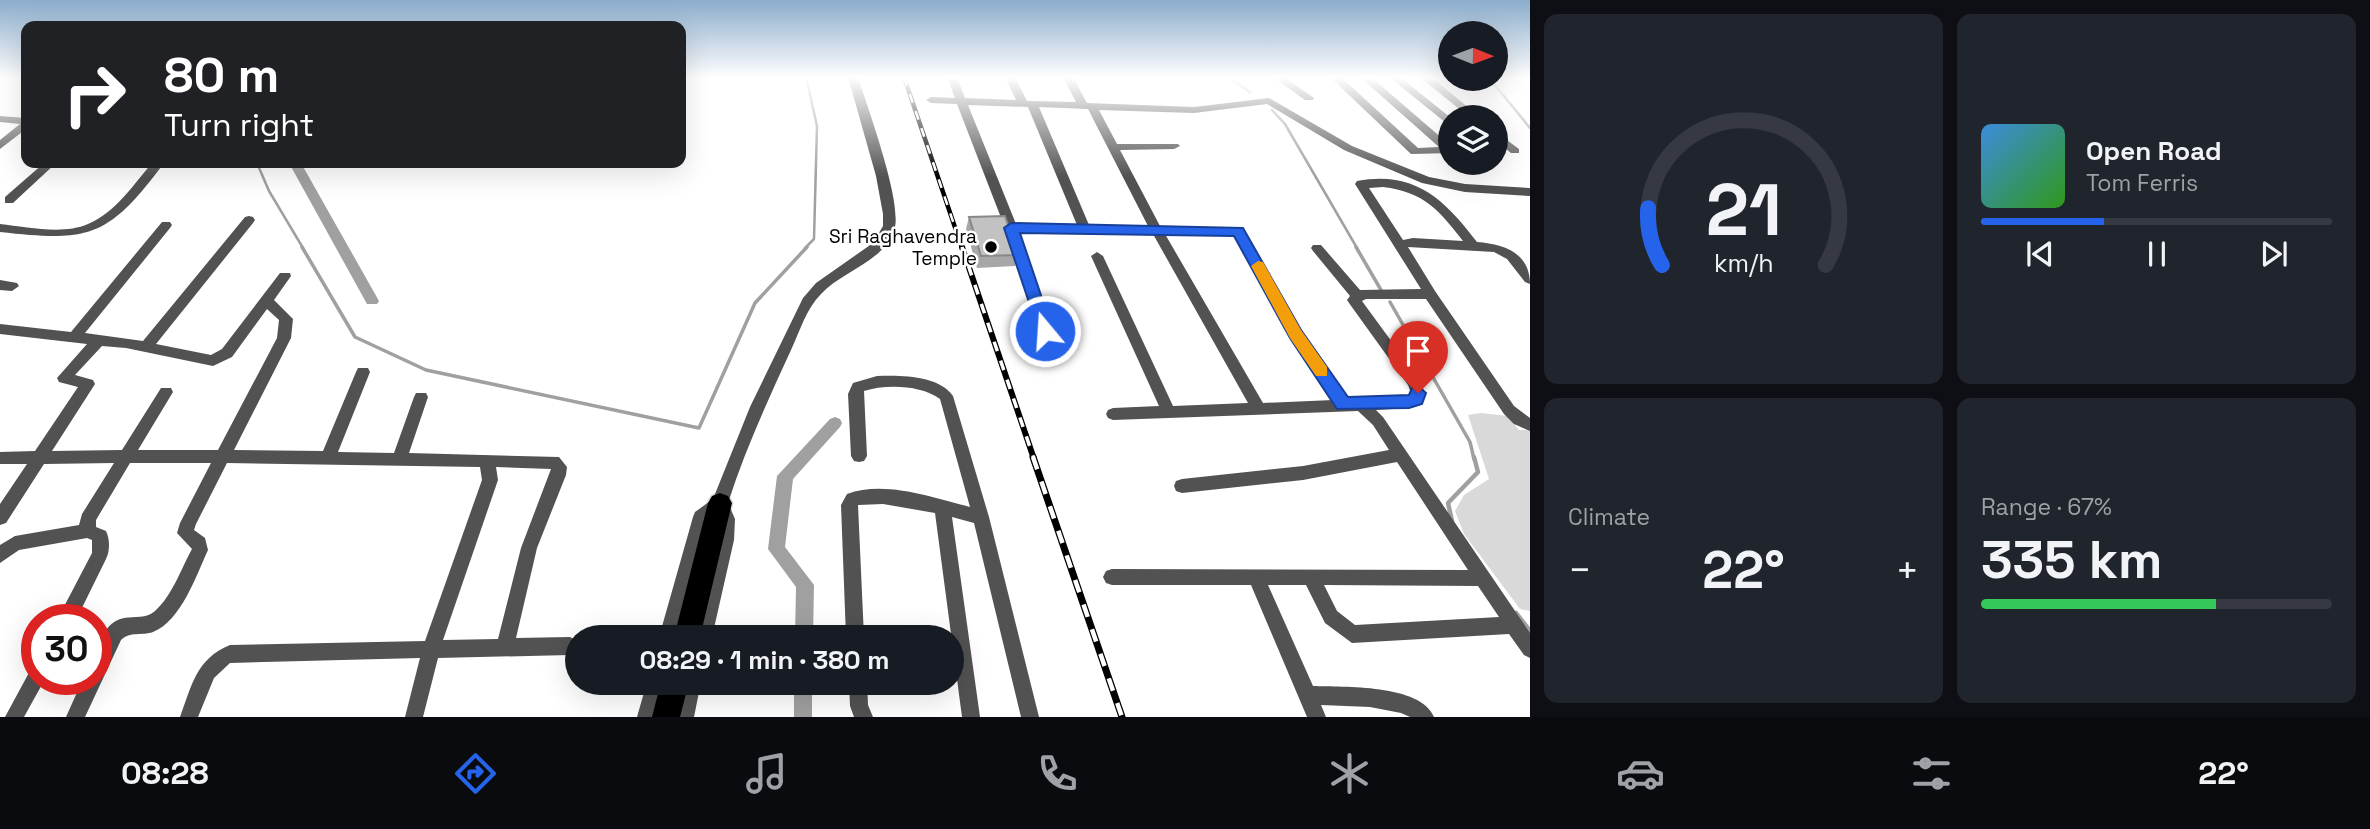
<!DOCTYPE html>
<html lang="en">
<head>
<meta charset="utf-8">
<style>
	:root { --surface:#171b24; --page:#20242c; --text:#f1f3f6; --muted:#9ea1a6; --line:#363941; --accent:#2563eb }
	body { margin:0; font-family:"Space Grotesk",sans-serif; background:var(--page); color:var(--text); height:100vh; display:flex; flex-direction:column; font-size:26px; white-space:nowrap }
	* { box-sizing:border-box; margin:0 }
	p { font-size:23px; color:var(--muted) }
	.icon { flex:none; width:38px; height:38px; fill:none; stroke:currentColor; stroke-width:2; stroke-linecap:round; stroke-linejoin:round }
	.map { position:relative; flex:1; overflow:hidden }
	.drawer { display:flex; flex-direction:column; gap:14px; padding:14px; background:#0d0f14; width:840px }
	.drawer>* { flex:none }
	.banner { position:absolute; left:21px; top:21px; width:665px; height:147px; border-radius:14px; box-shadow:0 7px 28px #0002; background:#202124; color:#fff; overflow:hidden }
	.needle { width:46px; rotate:91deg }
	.tools { position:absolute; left:1438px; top:21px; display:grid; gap:14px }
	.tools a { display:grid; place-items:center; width:70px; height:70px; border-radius:50%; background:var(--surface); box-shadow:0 7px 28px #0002; font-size:35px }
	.speed { position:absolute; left:21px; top:604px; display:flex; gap:14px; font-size:35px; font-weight:700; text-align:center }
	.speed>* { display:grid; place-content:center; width:91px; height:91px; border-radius:50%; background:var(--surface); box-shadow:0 7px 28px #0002; line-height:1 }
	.speed .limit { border:10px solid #d22; background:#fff; color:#111 }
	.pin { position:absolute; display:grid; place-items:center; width:60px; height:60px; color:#fff; margin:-72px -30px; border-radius:50% 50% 50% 0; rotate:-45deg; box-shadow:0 0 7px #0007 }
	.pin .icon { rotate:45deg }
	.me { position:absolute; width:77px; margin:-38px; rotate:342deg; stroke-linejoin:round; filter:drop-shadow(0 0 5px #0008) }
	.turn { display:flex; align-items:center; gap:24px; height:147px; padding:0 28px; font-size:32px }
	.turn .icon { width:91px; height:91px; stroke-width:2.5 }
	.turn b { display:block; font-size:49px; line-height:60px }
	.big { font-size:52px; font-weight:600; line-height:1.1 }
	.drawer .tile { flex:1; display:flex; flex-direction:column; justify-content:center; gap:10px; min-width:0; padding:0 24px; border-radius:14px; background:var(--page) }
	.drawer .dial { align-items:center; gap:0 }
	.dial svg { height:182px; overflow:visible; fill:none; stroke:var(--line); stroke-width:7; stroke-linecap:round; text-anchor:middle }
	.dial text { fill:var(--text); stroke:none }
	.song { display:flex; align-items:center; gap:21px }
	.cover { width:84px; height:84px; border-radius:10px; background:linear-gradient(135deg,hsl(210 70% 55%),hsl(110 70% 35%)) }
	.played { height:7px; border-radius:4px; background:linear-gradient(90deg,var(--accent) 35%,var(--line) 35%) }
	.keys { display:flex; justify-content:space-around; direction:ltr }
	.heat { display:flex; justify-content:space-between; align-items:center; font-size:38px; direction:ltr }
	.charge { height:10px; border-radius:5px; background:linear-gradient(90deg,#34c759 67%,var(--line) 0) }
	.drawer .tiles { flex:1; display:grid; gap:14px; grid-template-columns:repeat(2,1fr) }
	.trip { position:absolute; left:565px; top:625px; width:399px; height:70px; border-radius:35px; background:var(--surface); box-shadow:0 7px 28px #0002; font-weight:600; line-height:70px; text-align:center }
	.tabs { display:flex; height:112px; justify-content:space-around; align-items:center; background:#090b0e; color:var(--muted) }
	.tabs .icon { width:49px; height:49px }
	.tabs .current { color:var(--accent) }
	.tabs b { font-size:32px; color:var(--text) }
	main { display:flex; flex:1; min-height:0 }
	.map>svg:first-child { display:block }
	.green { fill:#d9d9d9 }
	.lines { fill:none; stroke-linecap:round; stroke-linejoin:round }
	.stream-far2 { stroke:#a0a0a0; stroke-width:2.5 }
	.stream-far1 { stroke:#a0a0a0; stroke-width:3.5 }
	.stream { stroke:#a0a0a0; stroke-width:4.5 }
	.canal { fill:#a0a0a0; fill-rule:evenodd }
	.highway-casing { stroke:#dbdbdb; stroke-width:3 }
	.minor { fill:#525252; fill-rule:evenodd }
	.highway { fill:#000; fill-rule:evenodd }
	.rail-far2-casing { stroke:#000; stroke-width:4.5 }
	.rail-far1-casing { stroke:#000; stroke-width:6 }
	.rail-casing { stroke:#000; stroke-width:7 }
	.rail-far2 { stroke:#fff; stroke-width:2.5; stroke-dasharray:9; stroke-linecap:butt }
	.rail-far1 { stroke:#fff; stroke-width:3.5; stroke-dasharray:10; stroke-linecap:butt }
	.rail { stroke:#fff; stroke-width:4.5; stroke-dasharray:13; stroke-linecap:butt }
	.wall { fill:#a7a7a7 }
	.building { fill:#c2c2c2; stroke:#888; stroke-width:2 }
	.route { fill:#2563eb; stroke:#184099; stroke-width:2 }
	.slow { fill:#f59e0b }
	.poi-dot { fill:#000; stroke:#fff; stroke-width:2.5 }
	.labels { text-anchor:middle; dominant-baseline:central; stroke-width:5; stroke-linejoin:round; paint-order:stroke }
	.poi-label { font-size:19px; fill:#000; stroke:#fff; text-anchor:end }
</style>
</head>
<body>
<main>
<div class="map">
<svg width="1530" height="717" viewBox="0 0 1530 717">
	<rect width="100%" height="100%" fill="#fff"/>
	<path class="green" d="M1481,413L1508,416L1519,430H1530V611L1520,609L1464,534L1455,511L1464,495L1489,479L1468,415Z"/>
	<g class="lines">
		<path class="stream-far2" d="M1228,77L1250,92
			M1490,79L1530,128
			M1272,110L1285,124L1357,248
			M257,163L269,191L303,248
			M805,248L814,239L817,126L806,77"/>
		<path class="stream-far1" d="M302,247L355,337L426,370L699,428L755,303L807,247
			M1356,247L1381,290
			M1390,302L1470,442L1474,459"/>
		<path class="stream" d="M1452,521L1448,503L1478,472L1474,457
			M1516,613L1530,631"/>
		<path class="canal" d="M289,163H301L379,301L377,304H367Z
			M835,417L840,419L842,423L840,427L793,479L785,547L814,585L813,637H795L796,587L768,549L777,476L830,419Z
			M794,682H812V717H794Z"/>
		<defs>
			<path id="highway" d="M720,493L728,496L732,503L700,637H674L708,503L712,496Z
				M661,682H689L680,717H652Z"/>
		</defs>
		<use href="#highway" class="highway-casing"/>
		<path class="minor" d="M848,77H858C868,109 901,198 895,227C888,260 842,271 821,294C806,309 800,331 791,350C768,400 745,450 728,503L735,519L734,540L712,637H694C700,611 725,537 717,514L708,521L677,637H659L693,517L695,512L713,499L750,407L803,298L816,283L873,243L883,226V214L876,176Z
			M947,77H957L965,98L1016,100L1005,77H1015L1027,101L1076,102L1063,77H1073L1087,103L1194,107L1269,98L1352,146L1429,177L1465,184L1530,188V196L1465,192L1422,183L1344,150L1267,104L1194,113L1099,110L1117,144H1178L1180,146L1174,149L1120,150L1160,226L1242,228L1301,330L1348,400L1408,396L1411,393L1408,385L1349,303L1347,300L1350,296L1313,251L1311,248L1313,245H1321L1360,290L1421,289L1355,184L1357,181C1415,170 1445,200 1477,242C1504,244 1530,253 1530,284L1525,282L1507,259L1494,252L1408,247L1435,291L1514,406L1530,418V431L1514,424L1504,414L1426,299H1366L1362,301L1419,379L1425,393L1421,403L1409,408L1376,410L1383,417L1530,633V658L1524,655L1509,634L1352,643L1325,623L1306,585H1268L1313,686C1343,687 1421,684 1434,717H1410L1401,713L1370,707L1321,705L1326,717H1307L1251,585H1112L1106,583L1103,577L1106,571L1112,569L1468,570L1397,462L1303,480L1182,493L1176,491L1174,486L1176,481L1182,479L1303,466L1389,450L1373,425L1358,411L1113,420L1108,418L1106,414L1108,410L1113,408L1159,406L1091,256L1097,252L1103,256L1173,406L1248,403L1153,234L1019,232L1052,331L1050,335H1040L1005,228L957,104L931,103L926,100L931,97L955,98ZM968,105L1028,107L1077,225L1016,224ZM1039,107L1088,109L1148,226L1089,225ZM1383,187C1424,192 1439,210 1463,241L1413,238L1403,240L1369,188ZM1165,234L1234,235L1291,338L1333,400L1263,403ZM1324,585L1478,586L1499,617L1355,625L1337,611Z
			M1273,77H1284L1314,98L1313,100H1305Z
			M1330,77H1341L1418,148L1439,147L1360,77H1371L1451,146V153L1411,154Z
			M1389,77H1400L1451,118V127Z
			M1420,77H1431L1480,117H1469Z
			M0,116L26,118V129L0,149V140L20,124L0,122Z
			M1496,132L1519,149V153H1511L1496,141Z
			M44,163H56L13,203H5V197Z
			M152,163H164C108,238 90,242 0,232V224C27,227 63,235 88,224C115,213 134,184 152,163Z
			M249,216L253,217L255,220L253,223L156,344L211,355L222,349L280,273H290L291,276L274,300L293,319L291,338L234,450L323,451L356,372L358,368H368L370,372L338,452L394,453L414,397L416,393H426L428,397L409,453L559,457L567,467L566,475L537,548L516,638L570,637L576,640V652L570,655L438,658L423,717H405L420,658L230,663L214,678L198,717H180C192,685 196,659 230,645L425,641L482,480L480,467L227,463L196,524L194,530L205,538L208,550C196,576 181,621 153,632C142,636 130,631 121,640L85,717H66L83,679H96C96,659 98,623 124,618C135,616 146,619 155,611C172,596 181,569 192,549L177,533L180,523L211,463H130L96,520V527L106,531C110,539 110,551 106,559L76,620H57L92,553V540L87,538L19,550L0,563V545L15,536L79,525L82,514L114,463L44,464L6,523L0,525V504L27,464H0V452L35,451L78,387L59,382L57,378L87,344L0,334V324L71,332L162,222H170L172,225L170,228L85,333L143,341L245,217ZM267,309L279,320L277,338L218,450H138L173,392L171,388H161L122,450L52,451L95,384L93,380L75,375L102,346L126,348L213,366L232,357ZM496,467L551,469L521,548L498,639L443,640L498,480Z
			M0,280L17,283L19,286L12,291L0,290Z
			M877,376C900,375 939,375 953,396L989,517L1039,717H1021L974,523L952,517L980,717H962L935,513L883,504L858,505L864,637H846L841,505L847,494C885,480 933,498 970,507L940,399C921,385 886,384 864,391L867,456L864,461L859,462L854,461L851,456L848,394L853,383Z
			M37,666V679H45L24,717H5L31,669Z
			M647,682H665L655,717H637Z
			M683,682H701L694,717H676Z
			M849,682H867L868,705L873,717H854L850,706Z"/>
		<use href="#highway" class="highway"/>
		<defs>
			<path id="rail-far2" d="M904,77L962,248"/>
			<path id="rail-far1" d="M962,247L1034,459"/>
			<path id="rail" d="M1033,457L1122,717"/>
		</defs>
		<use href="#rail-far2" class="rail-far2-casing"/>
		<use href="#rail-far1" class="rail-far1-casing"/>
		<use href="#rail" class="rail-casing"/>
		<use href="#rail-far2" class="rail-far2"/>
		<use href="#rail-far1" class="rail-far1"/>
		<use href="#rail" class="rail"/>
	</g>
	<path class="wall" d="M969,217L1018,255L1015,266L977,268L966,229Z"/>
	<path class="building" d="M1005,216L1018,255L981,256L969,217Z"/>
	<linearGradient id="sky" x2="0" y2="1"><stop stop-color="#8baccb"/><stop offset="0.44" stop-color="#fff"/><stop offset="1" stop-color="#fff" stop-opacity="0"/></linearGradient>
	<rect width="1530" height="177" fill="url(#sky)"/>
	<path class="route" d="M1011,223L1243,228L1301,330L1348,397L1409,395L1412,388L1418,386L1426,393L1422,404L1409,408L1337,409L1290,338L1234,236L1020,233L1053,331L1045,337L1040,335L1004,228Z"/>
	<path class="slow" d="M1258,261L1263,262L1301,330L1327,367V376H1316L1290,338L1251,266Z"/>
	<circle class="poi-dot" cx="991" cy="247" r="7"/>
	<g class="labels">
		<g class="poi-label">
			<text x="977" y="236">Sri Raghavendra<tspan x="977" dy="22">Temple</tspan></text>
		</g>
	</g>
</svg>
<div class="tools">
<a><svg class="needle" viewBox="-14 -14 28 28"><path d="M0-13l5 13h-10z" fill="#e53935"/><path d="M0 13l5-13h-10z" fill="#9ea1a6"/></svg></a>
<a><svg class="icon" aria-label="layers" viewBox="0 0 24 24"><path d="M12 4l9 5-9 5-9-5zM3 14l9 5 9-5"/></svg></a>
</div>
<div class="speed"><div class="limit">30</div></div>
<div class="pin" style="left:1418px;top:393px;background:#d93025"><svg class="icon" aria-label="arrive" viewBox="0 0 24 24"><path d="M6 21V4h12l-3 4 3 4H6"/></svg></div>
<svg class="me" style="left:1045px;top:331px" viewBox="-20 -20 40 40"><circle r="17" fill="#2563eb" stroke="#fff" stroke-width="3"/><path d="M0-11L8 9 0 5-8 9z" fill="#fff"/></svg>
<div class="trip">08:29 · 1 min · 380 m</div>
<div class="banner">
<div class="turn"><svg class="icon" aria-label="right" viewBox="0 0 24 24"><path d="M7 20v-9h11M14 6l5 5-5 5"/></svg><div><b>80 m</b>Turn right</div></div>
</div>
</div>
<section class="drawer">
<div class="tiles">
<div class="tile dial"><svg viewBox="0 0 100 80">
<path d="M14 69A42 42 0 1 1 86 69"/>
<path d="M14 69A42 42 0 0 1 8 44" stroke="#2563eb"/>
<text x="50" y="56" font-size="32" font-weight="700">21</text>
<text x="50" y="72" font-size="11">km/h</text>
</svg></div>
<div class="tile">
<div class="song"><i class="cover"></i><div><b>Open Road</b><p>Tom Ferris</p></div></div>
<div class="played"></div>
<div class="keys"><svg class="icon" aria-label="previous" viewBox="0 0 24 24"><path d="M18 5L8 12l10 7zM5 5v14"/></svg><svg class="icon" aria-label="pause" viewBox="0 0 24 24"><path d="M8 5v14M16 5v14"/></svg><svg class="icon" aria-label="next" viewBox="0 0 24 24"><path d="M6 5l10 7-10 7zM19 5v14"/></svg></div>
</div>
<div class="tile"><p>Climate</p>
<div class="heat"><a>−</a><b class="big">22°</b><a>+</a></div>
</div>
<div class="tile"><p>Range · 67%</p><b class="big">335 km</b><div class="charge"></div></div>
</div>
</section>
</main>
<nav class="tabs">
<b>08:28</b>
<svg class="icon current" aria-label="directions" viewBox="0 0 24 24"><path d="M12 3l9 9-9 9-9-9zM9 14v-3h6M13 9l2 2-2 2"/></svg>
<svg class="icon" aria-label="music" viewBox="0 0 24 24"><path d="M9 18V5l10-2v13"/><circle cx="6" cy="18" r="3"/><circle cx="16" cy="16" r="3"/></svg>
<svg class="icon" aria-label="phone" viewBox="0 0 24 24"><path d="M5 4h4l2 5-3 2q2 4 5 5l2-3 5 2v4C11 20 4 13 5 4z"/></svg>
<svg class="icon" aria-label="climate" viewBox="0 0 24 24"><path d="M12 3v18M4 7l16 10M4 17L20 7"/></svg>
<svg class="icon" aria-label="car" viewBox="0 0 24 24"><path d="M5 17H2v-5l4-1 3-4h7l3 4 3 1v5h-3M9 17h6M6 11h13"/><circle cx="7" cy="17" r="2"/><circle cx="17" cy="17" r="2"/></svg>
<svg class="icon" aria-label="filters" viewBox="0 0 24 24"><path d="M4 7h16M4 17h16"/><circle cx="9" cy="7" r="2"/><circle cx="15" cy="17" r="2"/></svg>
<b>22°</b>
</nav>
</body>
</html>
